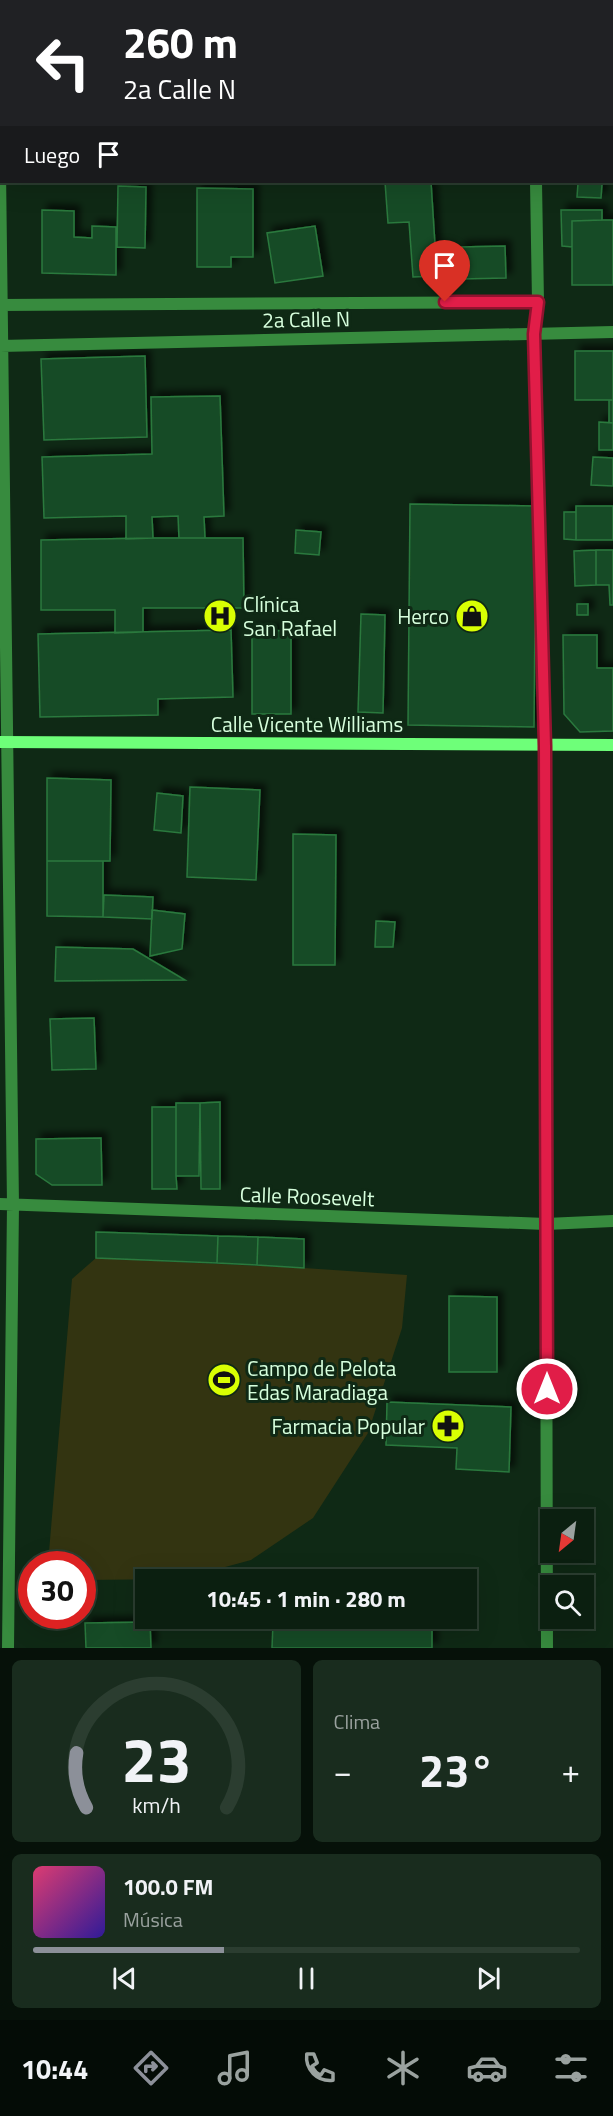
<!DOCTYPE html>
<html lang="es">
<head>
<meta charset="utf-8">
<style>
	:root { --surface:#0b1f10; --page:#192c1e; --text:#f1f3f6; --muted:#9aa29f; --line:#2b3d30; --accent:#8c9099 }
	body { margin:0; font-family:"Titillium Web",sans-serif; background:var(--page); color:var(--text); height:100vh; display:flex; flex-direction:column; font-size:22px; white-space:nowrap }
	* { box-sizing:border-box; margin:0 }
	p { font-size:20px; color:var(--muted) }
	.icon { flex:none; width:33px; height:33px; fill:none; stroke:currentColor; stroke-width:2; stroke-linecap:round; stroke-linejoin:round }
	.map { position:relative; height:1648px; overflow:hidden }
	.drawer { display:flex; flex-direction:column; gap:12px; padding:12px; background:#061109; flex:1 }
	.drawer>* { flex:none }
	.top-card { position:absolute; left:0px; top:0px; width:614px; height:183px; box-shadow:0 6px 24px #0002,0 0 0 2px var(--line); background:#202124; color:#fff; overflow:hidden }
	.needle { width:39px; rotate:209deg }
	.controls { position:absolute; left:540px; top:1509px; display:grid; gap:12px }
	.controls a { display:grid; place-items:center; width:54px; height:54px; border-radius:0px; background:var(--surface); box-shadow:0 6px 24px #0002,0 0 0 2px var(--line); font-size:30px }
	.speed { position:absolute; left:18px; top:1551px; display:flex; gap:12px; font-size:30px; font-weight:700; text-align:center }
	.speed>* { display:grid; place-content:center; width:78px; height:78px; border-radius:50%; background:var(--surface); box-shadow:0 6px 24px #0002,0 0 0 2px var(--line); line-height:1 }
	.speed .limit { border:9px solid #d22; background:#fff; color:#111 }
	.pin { position:absolute; display:grid; place-items:center; width:51px; height:51px; color:#fff; margin:-62px -26px; border-radius:50% 50% 50% 0; rotate:-45deg; box-shadow:0 0 6px #0007 }
	.pin .icon { rotate:45deg }
	.me { position:absolute; width:66px; margin:-33px; rotate:0deg; stroke-linejoin:round; filter:drop-shadow(0 0 4px #0008) }
	.turn { display:flex; align-items:center; gap:21px; height:126px; padding:0 24px; font-size:27px }
	.turn .icon { width:78px; height:78px; stroke-width:2.5 }
	.turn b { display:block; font-size:42px; line-height:51px }
	.then { display:flex; align-items:center; height:57px; padding:0 24px; background:#0003; gap:12px; font-size:22px }
	.big { font-size:45px; font-weight:700; line-height:1.1 }
	.drawer .tile { flex:1; display:flex; flex-direction:column; justify-content:center; gap:9px; min-width:0; padding:0 21px; border-radius:9px; background:var(--page) }
	.drawer .dial { align-items:center; gap:0 }
	.dial svg { height:156px; overflow:visible; fill:none; stroke:var(--line); stroke-width:7; stroke-linecap:round; text-anchor:middle }
	.dial text { fill:var(--text); stroke:none }
	.song { display:flex; align-items:center; gap:18px }
	.cover { width:72px; height:72px; border-radius:9px; background:linear-gradient(135deg,hsl(340 70% 55%),hsl(250 70% 35%)) }
	.played { height:6px; border-radius:3px; background:linear-gradient(90deg,var(--accent) 35%,var(--line) 35%) }
	.keys { display:flex; justify-content:space-around; direction:ltr }
	.heat { display:flex; justify-content:space-between; align-items:center; font-size:33px; direction:ltr }
	.drawer .tiles { flex:1; display:grid; gap:12px; grid-template-columns:1fr 1fr }
	.tile:last-child { grid-column:span 2 }
	.trip { position:absolute; left:135px; top:1569px; width:342px; height:60px; border-radius:0px; background:var(--surface); box-shadow:0 6px 24px #0002,0 0 0 2px var(--line); font-weight:700; line-height:60px; text-align:center }
	.dock { display:flex; height:96px; justify-content:space-around; align-items:center; background:#040c06; color:var(--muted) }
	.dock .icon { width:42px; height:42px }
	.dock .active { color:var(--accent) }
	.dock b { font-size:27px; color:var(--text) }
	.map>svg:first-child { display:block }
	.green { fill:#333411 }
	.building { fill:#194b26; stroke:#2a793e; stroke-width:1.5; filter:url(#shadow) }
	.lines { fill:none; stroke-linecap:round; stroke-linejoin:round }
	.minor { stroke:#378b3e; stroke-width:12 }
	.tertiary { stroke:#378b3e; stroke-width:12 }
	.secondary { stroke:#6eff79; stroke-width:12 }
	.route-casing { stroke:#92132f; stroke-width:15 }
	.route { stroke:#e11d48; stroke-width:10 }
	.labels { text-anchor:middle; dominant-baseline:central; stroke-width:6; stroke-linejoin:round; paint-order:stroke }
	.street-label { font-size:21px; fill:#d7ffdd; stroke:#0f2915 }
	.poi-label { font-size:21px; fill:#d7ffdd; stroke:#0f2915; text-anchor:start }
</style>
</head>
<body>
<div class="map">
<svg width="613" height="1648" viewBox="0 0 613 1648">
	<defs>
		<filter id="shadow"><feDropShadow dx="5.5" dy="-5.5" stdDeviation="3" flood-color="#0009"/></filter>
	</defs>
	<rect width="100%" height="100%" fill="#0f2915"/>
	<path class="green" d="M96,1258L304,1268L407,1275L402,1328L368,1433L313,1518L251,1560L181,1579L83,1580L82,1564H48L72,1279Z"/>
	<path class="building" d="M28,0H97V2H28Z
		M444,0H509V2H444Z
		M385,182H431L437,276L413,277L409,222L388,223Z
		M578,183L602,184L601,198L577,197Z
		M118,186L146,187L145,248L117,247Z
		M197,188L253,189V257H231V267H197Z
		M42,210L74,211V237L92,238V226L116,227V275L42,273Z
		M561,210H602V220L572,221V247L562,246Z
		M602,220H613V285H572V221Z
		M315,226L323,276L275,283L267,233Z
		M505,246L506,278L461,279L460,247Z
		M575,351H613V400H575Z
		M145,356L147,437L44,440L41,359Z
		M220,396L224,516L204,517L205,538H179L178,516L152,517L153,538L126,539V516L44,518L42,457L152,454L151,397Z
		M609,400H613V423H609Z
		M599,422L613,423V450H599Z
		M593,457L613,458V486L591,485Z
		M410,504L536,506L534,727L408,725Z
		M576,506H613V540H576Z
		M564,512H576V540L564,539Z
		M296,530L321,532L319,555L295,553Z
		M153,538H243L244,608H143V632L115,633V610H41V540Z
		M596,550V585L575,586L574,551Z
		M596,550H613V605H610L609,585H596Z
		M577,604H588V615H577Z
		M361,614L385,615L383,713L358,712Z
		M231,630L233,697L158,699V715L40,717L38,634Z
		M252,630L291,631V714H252Z
		M563,635H597V668H613V731L580,732L564,714Z
		M47,778L111,780L110,861H47Z
		M190,787L260,790L256,880L187,877Z
		M157,793L183,796L181,833L154,830Z
		M293,834L336,835L335,965H293Z
		M47,861H103V917L47,916Z
		M104,895L153,897L152,919L103,917Z
		M152,910L185,914L182,949L150,956Z
		M376,921L395,922L393,947H375Z
		M56,947L133,949L185,980L55,981Z
		M94,1018L96,1069L52,1070L50,1019Z
		M220,1102V1189H201L200,1103Z
		M176,1103H200L199,1176H176Z
		M152,1107H176V1176L177,1189H152Z
		M101,1138L102,1185H52L36,1174V1139Z
		M96,1232L218,1236L217,1263L96,1258Z
		M218,1236L258,1237L257,1265L217,1263Z
		M258,1237L304,1239V1268L257,1265Z
		M449,1296L497,1297V1372H449Z
		M387,1402L511,1407L509,1472L456,1469L457,1448L386,1445Z
		M150,1622L151,1648H86L85,1623Z
		M273,1623L432,1626V1648H272Z"/>
	<g class="lines">
		<path class="minor" d="M0,170L13,1205L8,1648
			M0,305L538,302
			M0,346L613,332
			M545,746L547,1648
			M0,1204L546,1224L613,1221"/>
		<path class="tertiary" d="M532,0V2
			M536,182L538,302L534,334L545,746"/>
		<path class="secondary" d="M0,742L613,745"/>
	</g>
	<g class="lines">
		<defs>
			<path id="route" d="M445,302H538L534,334L545,746L547,1389"/>
		</defs>
		<use href="#route" class="route-casing"/>
		<use href="#route" class="route"/>
	</g>
	<defs>
		<symbol id="hospital-disc" viewBox="-11 -11 22 22"><circle r="9.5" fill="#d9ff03" stroke="#0f2915"/><path d="M-5-5h3v3.5h4V-5h3V5h-3V1.5h-4V5h-3Z" fill="#111"/></symbol>
		<symbol id="shop-disc" viewBox="-11 -11 22 22"><circle r="9.5" fill="#d9ff03" stroke="#0f2915"/><path d="M-5-2.5h2.3a2.7 3.5 0 0 1 5.4 0H5L5.5 6h-11ZM-1.5-2.5h3a1.5 2.3 0 0 0-3 0Z" fill="#111"/></symbol>
		<symbol id="stadium-disc" viewBox="-11 -11 22 22"><circle r="9.5" fill="#d9ff03" stroke="#0f2915"/><path d="M0-5a6.5 5 0 1 0 0 10a6.5 5 0 1 0 0-10ZM-3.5-1.8h7v3.6h-7Z" fill="#111"/></symbol>
		<symbol id="pharmacy-disc" viewBox="-11 -11 22 22"><circle r="9.5" fill="#d9ff03" stroke="#0f2915"/><path d="M-2-6h4v4h4v4h-4v4h-4v-4h-4v-4h4Z" fill="#111"/></symbol>
	</defs>
	<g fill-rule="evenodd">
		<use href="#hospital-disc" x="201" y="597" width="38" height="38"/>
		<use href="#shop-disc" x="453" y="597" width="38" height="38"/>
		<use href="#stadium-disc" x="205" y="1361" width="38" height="38"/>
		<use href="#pharmacy-disc" x="429" y="1407" width="38" height="38"/>
	</g>
	<g class="labels">
		<g class="street-label">
			<text transform="translate(306 319) rotate(-1)">2a Calle N</text>
			<text x="307" y="724">Calle Vicente Williams</text>
			<text transform="translate(307 1196) rotate(2)">Calle Roosevelt</text>
		</g>
		<g class="poi-label">
			<text x="243" y="604">Clínica<tspan x="243" dy="24">San Rafael</tspan></text>
			<text x="449" y="616" text-anchor="end">Herco</text>
			<text x="247" y="1368">Campo de Pelota<tspan x="247" dy="24">Edas Maradiaga</tspan></text>
			<text x="425" y="1426" text-anchor="end">Farmacia Popular</text>
		</g>
	</g>
</svg>
<div class="controls">
<a><svg class="needle" viewBox="-14 -14 28 28"><path d="M0-13l5 13h-10z" fill="#e53935"/><path d="M0 13l5-13h-10z" fill="#9aa29f"/></svg></a>
<a><svg class="icon" aria-label="search" viewBox="0 0 24 24"><circle cx="10" cy="10" r="6"/><path d="M15 15l6 6"/></svg></a>
</div>
<div class="speed"><div class="limit">30</div></div>
<div class="pin" style="left:445px;top:302px;background:#d93025"><svg class="icon" aria-label="arrive" viewBox="0 0 24 24"><path d="M6 21V4h12l-3 4 3 4H6"/></svg></div>
<svg class="me" style="left:547px;top:1389px" viewBox="-20 -20 40 40"><circle r="17" fill="#e11d48" stroke="#fff" stroke-width="3"/><path d="M0-11L8 9 0 5-8 9z" fill="#fff"/></svg>
<div class="trip">10:45 · 1 min · 280 m</div>
<div class="top-card">
<div class="turn"><svg class="icon" aria-label="left" viewBox="0 0 24 24"><path d="M17 20v-9H6M10 6l-5 5 5 5"/></svg><div><b>260 m</b>2a Calle N</div></div>
<div class="then">Luego<svg class="icon" aria-label="arrive" viewBox="0 0 24 24"><path d="M6 21V4h12l-3 4 3 4H6"/></svg></div>
</div>
</div>
<section class="drawer">
<div class="tiles">
<div class="tile dial"><svg viewBox="0 0 100 80">
<path d="M14 69A42 42 0 1 1 86 69"/>
<path d="M14 69A42 42 0 0 1 9 41" stroke="#8c9099"/>
<text x="50" y="56" font-size="32" font-weight="700">23</text>
<text x="50" y="72" font-size="11">km/h</text>
</svg></div>
<div class="tile"><p>Clima</p>
<div class="heat"><a>−</a><b class="big">23°</b><a>+</a></div>
</div>
<div class="tile">
<div class="song"><i class="cover"></i><div><b>100.0 FM</b><p>Música</p></div></div>
<div class="played"></div>
<div class="keys"><svg class="icon" aria-label="previous" viewBox="0 0 24 24"><path d="M18 5L8 12l10 7zM5 5v14"/></svg><svg class="icon" aria-label="pause" viewBox="0 0 24 24"><path d="M8 5v14M16 5v14"/></svg><svg class="icon" aria-label="next" viewBox="0 0 24 24"><path d="M6 5l10 7-10 7zM19 5v14"/></svg></div>
</div>
</div>
</section>
<nav class="dock">
<b>10:44</b>
<svg class="icon active" aria-label="directions" viewBox="0 0 24 24"><path d="M12 3l9 9-9 9-9-9zM9 14v-3h6M13 9l2 2-2 2"/></svg>
<svg class="icon" aria-label="music" viewBox="0 0 24 24"><path d="M9 18V5l10-2v13"/><circle cx="6" cy="18" r="3"/><circle cx="16" cy="16" r="3"/></svg>
<svg class="icon" aria-label="phone" viewBox="0 0 24 24"><path d="M5 4h4l2 5-3 2q2 4 5 5l2-3 5 2v4C11 20 4 13 5 4z"/></svg>
<svg class="icon" aria-label="climate" viewBox="0 0 24 24"><path d="M12 3v18M4 7l16 10M4 17L20 7"/></svg>
<svg class="icon" aria-label="car" viewBox="0 0 24 24"><path d="M5 17H2v-5l4-1 3-4h7l3 4 3 1v5h-3M9 17h6M6 11h13"/><circle cx="7" cy="17" r="2"/><circle cx="17" cy="17" r="2"/></svg>
<svg class="icon" aria-label="filters" viewBox="0 0 24 24"><path d="M4 7h16M4 17h16"/><circle cx="9" cy="7" r="2"/><circle cx="15" cy="17" r="2"/></svg>
</nav>
</body>
</html>
